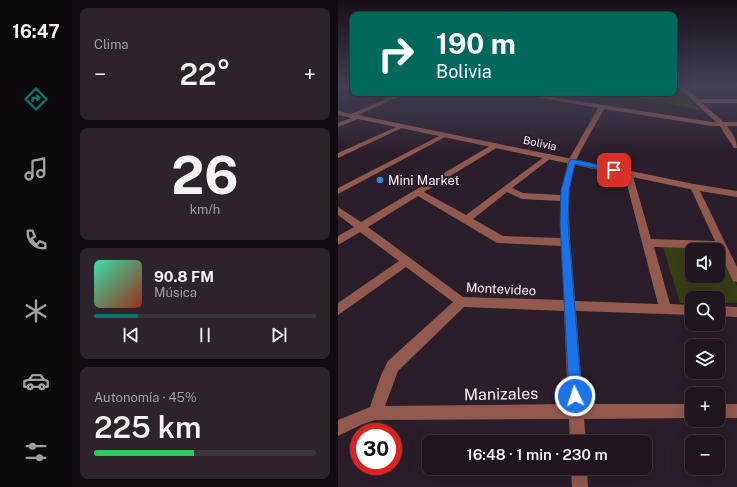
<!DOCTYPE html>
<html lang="es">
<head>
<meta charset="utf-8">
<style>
	:root { --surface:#201620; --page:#2d232d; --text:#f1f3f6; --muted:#a29fa5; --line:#3d353e; --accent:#0f766e }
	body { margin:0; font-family:"Public Sans",sans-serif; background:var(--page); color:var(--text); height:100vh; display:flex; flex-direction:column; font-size:15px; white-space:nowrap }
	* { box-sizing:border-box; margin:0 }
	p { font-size:13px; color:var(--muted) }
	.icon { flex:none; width:22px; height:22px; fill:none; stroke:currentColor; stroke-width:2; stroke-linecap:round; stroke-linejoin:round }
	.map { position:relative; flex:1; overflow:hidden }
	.details { display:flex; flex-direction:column; gap:8px; padding:8px; background:#120c12; width:266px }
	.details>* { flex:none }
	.top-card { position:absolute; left:12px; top:12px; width:327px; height:84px; border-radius:8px; box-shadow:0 4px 16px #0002,0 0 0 1px var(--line); background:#00695c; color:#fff; overflow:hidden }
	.fabs { position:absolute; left:347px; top:243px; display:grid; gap:8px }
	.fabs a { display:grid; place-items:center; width:40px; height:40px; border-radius:8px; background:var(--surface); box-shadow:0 4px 16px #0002,0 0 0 1px var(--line); font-size:20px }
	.speed { position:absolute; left:12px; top:423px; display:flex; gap:8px; font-size:20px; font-weight:700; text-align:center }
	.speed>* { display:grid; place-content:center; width:52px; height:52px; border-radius:50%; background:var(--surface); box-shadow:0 4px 16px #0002,0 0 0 1px var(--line); line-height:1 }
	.speed .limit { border:6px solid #d22; background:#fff; color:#111 }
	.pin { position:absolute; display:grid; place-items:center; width:34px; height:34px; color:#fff; margin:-17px; border-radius:8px; box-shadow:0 2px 6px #0006 }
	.me { position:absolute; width:44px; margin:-22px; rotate:356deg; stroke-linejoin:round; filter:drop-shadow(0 0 3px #0008) }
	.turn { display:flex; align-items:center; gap:14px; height:84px; padding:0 20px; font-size:18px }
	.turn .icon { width:52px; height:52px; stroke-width:2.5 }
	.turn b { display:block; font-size:28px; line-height:34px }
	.big { font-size:30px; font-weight:600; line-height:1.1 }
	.details .card { flex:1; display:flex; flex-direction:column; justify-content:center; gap:6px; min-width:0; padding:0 14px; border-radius:8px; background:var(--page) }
	.details .dial { align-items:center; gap:0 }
	.dial b { font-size:52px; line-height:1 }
	.song { display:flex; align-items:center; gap:12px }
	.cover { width:48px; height:48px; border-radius:6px; background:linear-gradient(135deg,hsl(160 70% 55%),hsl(10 70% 35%)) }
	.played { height:4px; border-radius:2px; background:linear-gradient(90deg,var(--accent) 20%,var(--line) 20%) }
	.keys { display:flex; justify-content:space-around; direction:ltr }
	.heat { display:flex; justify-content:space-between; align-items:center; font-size:22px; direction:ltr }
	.charge { height:6px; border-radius:3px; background:linear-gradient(90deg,#34c759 45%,var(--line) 0) }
	.trip { position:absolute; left:84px; top:435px; width:230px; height:40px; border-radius:8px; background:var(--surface); box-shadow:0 4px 16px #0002,0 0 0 1px var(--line); font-weight:600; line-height:40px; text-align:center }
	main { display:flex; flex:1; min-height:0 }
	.tabs { display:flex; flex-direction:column; width:72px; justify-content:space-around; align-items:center; background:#0d090d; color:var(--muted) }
	.tabs .icon { width:28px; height:28px }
	.tabs .active { color:var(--accent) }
	.tabs b { font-size:18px; color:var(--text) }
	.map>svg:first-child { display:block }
	.green { fill:#373e13; fill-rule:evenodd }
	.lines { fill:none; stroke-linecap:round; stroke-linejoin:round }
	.minor { fill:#92594f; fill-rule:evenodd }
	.tertiary { fill:#92594f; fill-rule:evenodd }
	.route { fill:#1a73e8; stroke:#114b97 }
	.shop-dot { fill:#3f7fe0; stroke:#2b1e2b; stroke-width:1.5 }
	.labels { text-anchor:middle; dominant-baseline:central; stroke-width:4; stroke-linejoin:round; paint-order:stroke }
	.far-street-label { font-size:11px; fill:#f8eff8; stroke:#2b1e2b }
	.poi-label { font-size:13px; fill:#f8eff8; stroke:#2b1e2b; text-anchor:start }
	.street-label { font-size:13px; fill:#f8eff8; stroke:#2b1e2b }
	.near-street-label { font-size:16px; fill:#f8eff8; stroke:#2b1e2b }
</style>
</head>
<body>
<main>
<nav class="tabs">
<b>16:47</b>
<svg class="icon active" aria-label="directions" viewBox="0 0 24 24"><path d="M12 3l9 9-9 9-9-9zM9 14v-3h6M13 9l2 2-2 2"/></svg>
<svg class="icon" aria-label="music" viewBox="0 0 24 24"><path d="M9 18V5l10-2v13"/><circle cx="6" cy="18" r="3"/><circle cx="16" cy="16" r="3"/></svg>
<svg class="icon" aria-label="phone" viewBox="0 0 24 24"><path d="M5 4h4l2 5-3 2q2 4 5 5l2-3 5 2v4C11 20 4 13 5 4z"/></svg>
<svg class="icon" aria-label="climate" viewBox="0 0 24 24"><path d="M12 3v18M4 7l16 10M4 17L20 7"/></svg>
<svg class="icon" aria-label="car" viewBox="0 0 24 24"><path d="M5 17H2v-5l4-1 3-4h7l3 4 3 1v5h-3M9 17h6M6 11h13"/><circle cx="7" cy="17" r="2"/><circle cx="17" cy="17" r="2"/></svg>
<svg class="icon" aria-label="filters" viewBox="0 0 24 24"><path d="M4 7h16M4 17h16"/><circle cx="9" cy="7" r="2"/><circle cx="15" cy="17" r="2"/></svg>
</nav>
<section class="details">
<div class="card"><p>Clima</p>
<div class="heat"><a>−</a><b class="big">22°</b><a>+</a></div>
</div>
<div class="card dial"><b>26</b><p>km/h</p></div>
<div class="card">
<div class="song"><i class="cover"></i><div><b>90.8 FM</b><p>Música</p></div></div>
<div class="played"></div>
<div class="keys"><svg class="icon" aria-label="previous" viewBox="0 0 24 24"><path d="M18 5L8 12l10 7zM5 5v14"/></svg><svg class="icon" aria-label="pause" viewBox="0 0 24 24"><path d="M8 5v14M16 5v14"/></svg><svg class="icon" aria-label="next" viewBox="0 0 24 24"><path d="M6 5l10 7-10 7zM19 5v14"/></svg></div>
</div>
<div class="card"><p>Autonomía · 45%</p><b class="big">225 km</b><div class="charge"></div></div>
</section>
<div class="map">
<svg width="399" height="487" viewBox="0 0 399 487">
	<rect width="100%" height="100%" fill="#2b1e2b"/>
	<path class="green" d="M336,87L362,110L277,93H336Z
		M325,247L382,249L399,286V303H380V298H354V303H342ZM354,250H380V276H354Z"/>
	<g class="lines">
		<path class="minor" d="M175,93H189L374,122H399V126H374L266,109C257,126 246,143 238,160C224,196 235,262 237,301L320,304L286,173L287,171H293L294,173L313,239L377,241L352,187L356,184L360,187L399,267V282L395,281L380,249L316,247L332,304L354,305V315L238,311L245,404H354V418L246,419L248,442H232L231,419L37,420L25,424L0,436V420L32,407L43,375L50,361L115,302L68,267L0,315V303L61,261L22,232L0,245V236L16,227L0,215V207L23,222L157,143L161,145L160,147L86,192L128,215L210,154H213V158L174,188L185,193L223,195L230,161L260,108ZM169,192L184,199L222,201L223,238L165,236L135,219ZM80,196L159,243L223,246L226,300L125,297L30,227ZM126,307L226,311L230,404L47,406L60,371Z
			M63,125L68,126L0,158V153Z
			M107,133L110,135L109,136L0,194V188Z
			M380,306L399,307V317L380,316Z
			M380,404H399V418H380Z
			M233,468H249L250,487H234Z"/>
		<path class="tertiary" d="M339,86H345L360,99H399V103H364C376,114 399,130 399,148H396L381,125Z
			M61,93H69L20,115L356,184L399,191V197L356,190L20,119L0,127V123L13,118L0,115V111L13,114Z"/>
	</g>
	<linearGradient id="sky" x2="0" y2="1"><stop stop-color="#181018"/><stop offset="0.56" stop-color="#444155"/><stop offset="1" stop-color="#444155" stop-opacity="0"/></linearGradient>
	<rect width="399" height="154" fill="url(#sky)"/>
	<path class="route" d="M234,159L279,169L280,170L276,172L237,164L231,190L230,223L244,396L242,401L237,402L232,401L231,396L222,223L223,190L231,161Z"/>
	<circle class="shop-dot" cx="42" cy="180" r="4"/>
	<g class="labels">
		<g class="far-street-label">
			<text transform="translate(202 143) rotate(12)">Bolivia</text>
		</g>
		<g class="poi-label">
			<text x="50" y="180">Mini Market</text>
		</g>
		<g class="street-label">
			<text transform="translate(163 289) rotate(3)">Montevideo</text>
		</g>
		<g class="near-street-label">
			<text transform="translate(163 394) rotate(-1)">Manizales</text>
		</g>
	</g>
</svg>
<div class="fabs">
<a><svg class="icon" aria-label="sound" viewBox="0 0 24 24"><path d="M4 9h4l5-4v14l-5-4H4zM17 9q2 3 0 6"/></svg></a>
<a><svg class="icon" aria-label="search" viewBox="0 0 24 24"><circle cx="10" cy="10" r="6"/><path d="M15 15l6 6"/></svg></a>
<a><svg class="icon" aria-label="layers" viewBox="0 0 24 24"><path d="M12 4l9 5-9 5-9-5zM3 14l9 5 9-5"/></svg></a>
<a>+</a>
<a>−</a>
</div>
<div class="speed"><div class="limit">30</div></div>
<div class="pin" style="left:276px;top:170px;background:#d93025"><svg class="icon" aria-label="arrive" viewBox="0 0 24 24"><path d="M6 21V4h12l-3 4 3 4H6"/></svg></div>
<svg class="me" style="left:237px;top:396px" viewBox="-20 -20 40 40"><circle r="17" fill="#1a73e8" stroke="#fff" stroke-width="3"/><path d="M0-11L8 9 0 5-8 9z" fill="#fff"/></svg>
<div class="trip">16:48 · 1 min · 230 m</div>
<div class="top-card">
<div class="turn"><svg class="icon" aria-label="right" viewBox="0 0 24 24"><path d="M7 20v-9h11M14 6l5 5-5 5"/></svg><div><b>190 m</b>Bolivia</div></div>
</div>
</div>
</main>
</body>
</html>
